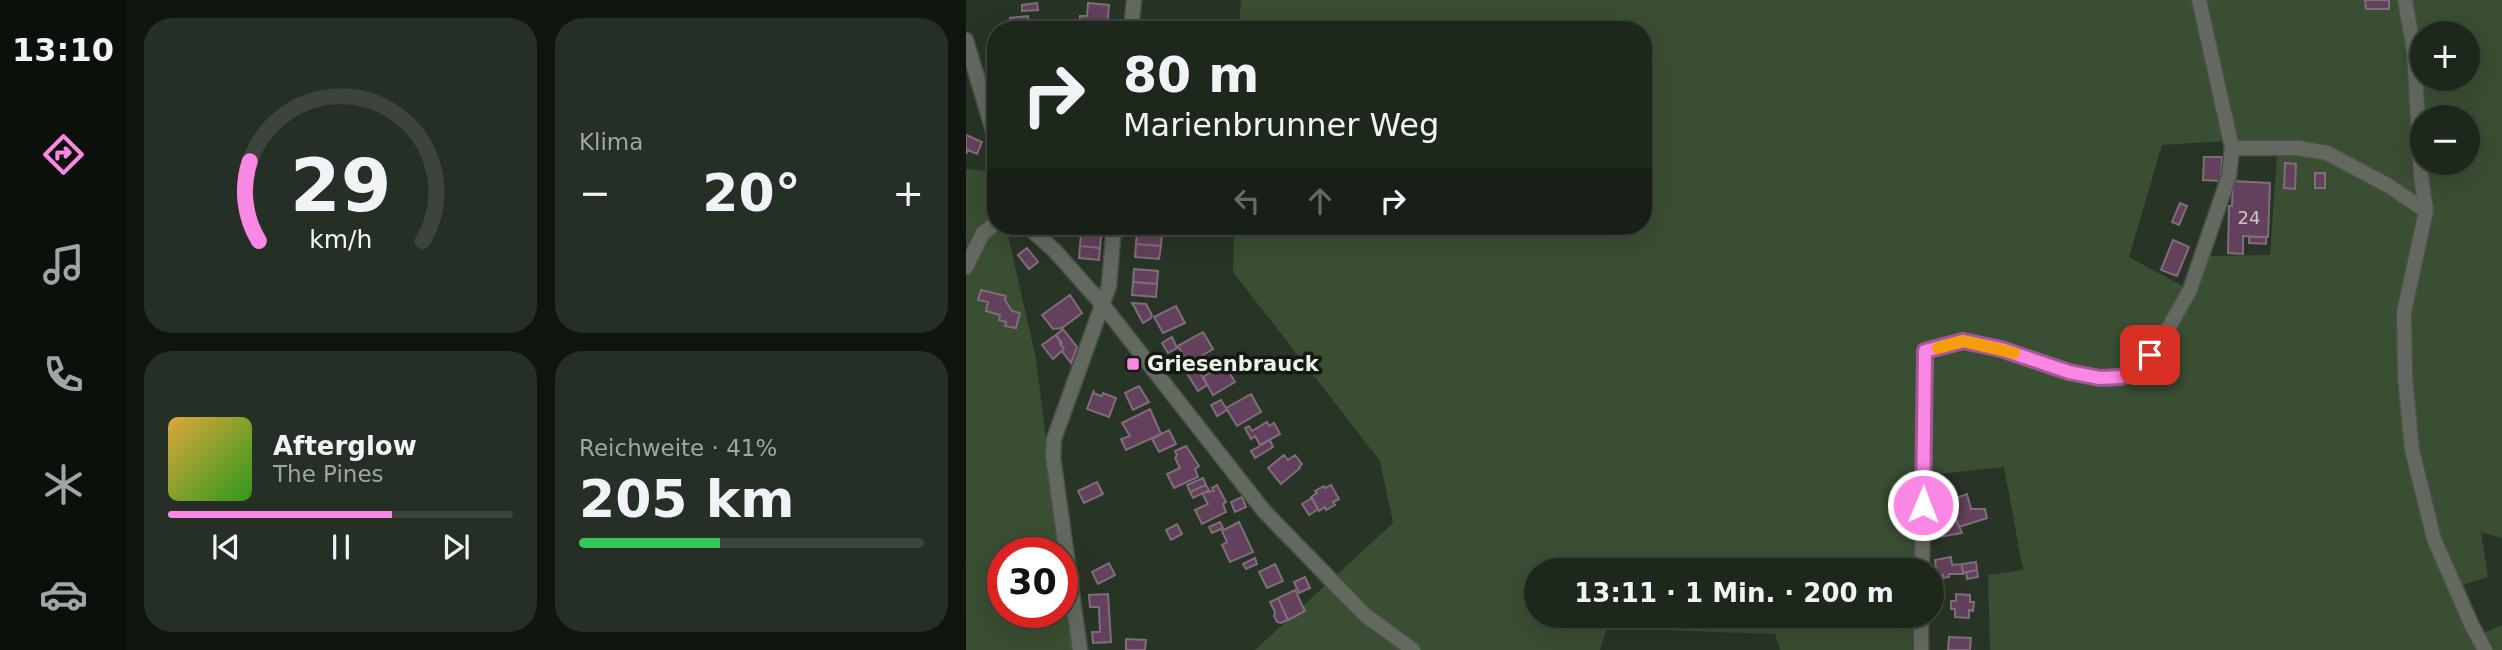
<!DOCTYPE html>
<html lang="de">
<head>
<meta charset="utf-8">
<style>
	:root { --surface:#1e271c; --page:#262f25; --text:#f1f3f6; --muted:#a1a5a3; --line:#3c443b; --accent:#fb87e5 }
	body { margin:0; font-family:"DejaVu Sans",sans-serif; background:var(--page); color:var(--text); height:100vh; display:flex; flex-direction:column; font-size:26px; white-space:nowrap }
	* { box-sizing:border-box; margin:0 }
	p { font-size:23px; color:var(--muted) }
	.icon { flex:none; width:38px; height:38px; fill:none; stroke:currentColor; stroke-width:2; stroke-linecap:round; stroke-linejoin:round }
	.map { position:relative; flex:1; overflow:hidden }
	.side { display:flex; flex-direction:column; gap:18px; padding:18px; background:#10150f; width:840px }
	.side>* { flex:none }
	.guide { position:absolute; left:21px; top:21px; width:665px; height:214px; border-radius:28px; box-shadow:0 7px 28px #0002,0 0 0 2px var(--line); background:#1e271c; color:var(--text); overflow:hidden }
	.tools { position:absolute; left:1444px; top:21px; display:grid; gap:14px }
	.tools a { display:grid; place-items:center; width:70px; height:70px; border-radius:50%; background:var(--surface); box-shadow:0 7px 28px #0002,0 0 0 2px var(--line); font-size:35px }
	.speed { position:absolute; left:21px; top:537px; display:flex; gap:14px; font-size:35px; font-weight:700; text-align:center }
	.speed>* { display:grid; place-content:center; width:91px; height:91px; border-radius:50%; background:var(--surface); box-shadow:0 7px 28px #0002,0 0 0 2px var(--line); line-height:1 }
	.speed .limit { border:10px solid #d22; background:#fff; color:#111 }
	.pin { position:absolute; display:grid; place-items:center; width:60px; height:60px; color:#fff; margin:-30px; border-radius:14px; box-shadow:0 4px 10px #0006 }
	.me { position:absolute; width:77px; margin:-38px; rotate:1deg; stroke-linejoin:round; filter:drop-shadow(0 0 5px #0008) }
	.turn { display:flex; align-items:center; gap:24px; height:147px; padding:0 21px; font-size:32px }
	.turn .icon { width:91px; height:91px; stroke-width:2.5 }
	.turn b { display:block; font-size:49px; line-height:60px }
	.lanes { display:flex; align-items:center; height:66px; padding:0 21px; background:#0003; justify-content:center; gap:35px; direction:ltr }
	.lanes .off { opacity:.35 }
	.big { font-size:52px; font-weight:800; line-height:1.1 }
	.side .tile { flex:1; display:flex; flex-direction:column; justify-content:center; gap:10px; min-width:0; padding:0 24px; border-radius:28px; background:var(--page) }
	.side .dial { align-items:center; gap:0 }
	.dial svg { height:182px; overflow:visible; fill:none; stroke:var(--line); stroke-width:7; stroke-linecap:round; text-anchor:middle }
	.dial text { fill:var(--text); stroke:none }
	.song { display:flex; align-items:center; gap:21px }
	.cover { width:84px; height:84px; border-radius:10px; background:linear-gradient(135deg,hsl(40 70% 55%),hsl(110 70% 35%)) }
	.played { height:7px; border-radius:4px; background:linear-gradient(90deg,var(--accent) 65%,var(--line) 65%) }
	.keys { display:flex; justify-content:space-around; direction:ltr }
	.heat { display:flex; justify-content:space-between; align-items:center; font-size:38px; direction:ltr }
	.charge { height:10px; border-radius:5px; background:linear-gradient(90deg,#34c759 41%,var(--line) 0) }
	.side .tiles { flex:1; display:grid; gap:18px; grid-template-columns:repeat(2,1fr) }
	.trip { position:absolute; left:558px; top:558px; width:420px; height:70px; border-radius:35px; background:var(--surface); box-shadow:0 7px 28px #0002,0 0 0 2px var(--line); font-weight:800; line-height:70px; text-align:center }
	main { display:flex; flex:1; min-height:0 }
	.menu { display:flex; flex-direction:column; width:126px; justify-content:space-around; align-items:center; background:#0c100b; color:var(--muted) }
	.menu .icon { width:49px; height:49px }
	.menu .current { color:var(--accent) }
	.menu b { font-size:32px; color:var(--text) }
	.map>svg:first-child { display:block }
	.green { fill:#3a4e33; fill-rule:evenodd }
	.building { fill:#63405b; stroke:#7f6d7a; stroke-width:2 }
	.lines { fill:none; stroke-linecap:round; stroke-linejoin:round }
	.minor-casing { stroke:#475244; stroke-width:17 }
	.minor { stroke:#636961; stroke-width:14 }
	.route-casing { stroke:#a35895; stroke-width:18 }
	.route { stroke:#fb87e5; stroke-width:12 }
	.slow { stroke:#f59e0b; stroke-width:12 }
	.poi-dot { fill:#fb87e5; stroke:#141a13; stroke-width:2.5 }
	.labels { text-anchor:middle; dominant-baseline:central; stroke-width:7; stroke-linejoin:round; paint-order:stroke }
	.number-label { font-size:18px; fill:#c9c6c6 }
	.poi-label { font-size:21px; font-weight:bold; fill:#ebf2e9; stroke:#141a13; text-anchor:start }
</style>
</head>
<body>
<main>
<nav class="menu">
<b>13:10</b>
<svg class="icon current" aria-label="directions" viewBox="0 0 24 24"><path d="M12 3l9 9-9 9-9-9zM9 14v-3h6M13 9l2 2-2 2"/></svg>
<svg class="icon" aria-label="music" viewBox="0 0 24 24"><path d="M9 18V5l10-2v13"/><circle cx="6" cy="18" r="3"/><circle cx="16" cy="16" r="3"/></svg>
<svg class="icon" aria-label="phone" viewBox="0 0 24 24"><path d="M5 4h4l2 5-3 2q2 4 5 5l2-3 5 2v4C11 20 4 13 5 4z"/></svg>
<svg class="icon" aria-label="climate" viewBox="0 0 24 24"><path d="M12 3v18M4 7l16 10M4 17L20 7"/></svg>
<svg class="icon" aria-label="car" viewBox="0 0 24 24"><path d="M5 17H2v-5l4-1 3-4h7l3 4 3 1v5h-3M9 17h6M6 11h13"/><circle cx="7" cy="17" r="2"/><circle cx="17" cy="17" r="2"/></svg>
</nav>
<section class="side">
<div class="tiles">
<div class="tile dial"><svg viewBox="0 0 100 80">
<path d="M14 69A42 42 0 1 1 86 69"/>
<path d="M14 69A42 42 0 0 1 10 34" stroke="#fb87e5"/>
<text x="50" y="56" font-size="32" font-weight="700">29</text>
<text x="50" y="72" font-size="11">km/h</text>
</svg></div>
<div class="tile"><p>Klima</p>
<div class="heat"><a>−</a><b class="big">20°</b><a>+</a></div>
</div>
<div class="tile">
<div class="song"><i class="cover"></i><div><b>Afterglow</b><p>The Pines</p></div></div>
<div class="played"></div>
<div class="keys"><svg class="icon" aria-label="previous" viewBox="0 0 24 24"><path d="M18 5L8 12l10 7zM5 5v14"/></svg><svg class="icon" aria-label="pause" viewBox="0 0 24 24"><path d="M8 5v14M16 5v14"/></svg><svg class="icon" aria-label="next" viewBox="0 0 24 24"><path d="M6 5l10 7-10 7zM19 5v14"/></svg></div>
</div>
<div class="tile"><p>Reichweite · 41%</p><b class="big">205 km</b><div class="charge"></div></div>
</div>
</section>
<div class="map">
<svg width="1536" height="650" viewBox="0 0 1536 650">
	<rect width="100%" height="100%" fill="#283425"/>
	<path class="green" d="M275,0H1536V538L1515,532L1522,577L1484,589L1504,639L1536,625V650H1024L1022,575L1057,570L1038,467L963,475L962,415L950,416L948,570H570V616H947L946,650H814L809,634L641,628L634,650H289L427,523L414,461L267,272L268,226H677V30H273ZM1456,33H1502V79H1456ZM1456,117H1502V163H1456ZM1276,140H1312L1304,255L1244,256L1231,294L1163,257L1196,145Z
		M0,169L28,172L30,226H40L70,359L94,553H37V612H96V572L106,650H0Z"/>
	<path class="building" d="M1399,0H1423V9H1400Z
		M71,3L72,10L56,11V5Z
		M122,3L143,5L141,30H113L114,16H121Z
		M62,16L64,30H45L44,18Z
		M0,135L16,142L11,154L2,150L0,154Z
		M1238,157H1256L1255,181L1237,180Z
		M1319,163L1330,164L1329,189L1318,188Z
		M1349,173H1359V188H1349Z
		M1267,181L1304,183L1302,237L1277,236V254L1262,253L1263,206H1266Z
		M1214,203L1221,206L1213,225L1206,222Z
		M171,232L196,233L195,246L170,244Z
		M115,234L135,236L134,248L114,246Z
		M1283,237H1300V244L1283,243Z
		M1207,240L1223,247L1211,276L1195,270Z
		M170,244L195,246L193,259L169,257Z
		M114,246L134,248L133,260L113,258Z
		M61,248L72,262L63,269L52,255Z
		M168,269L192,271L191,284L167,282Z
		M167,282L191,284L190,297L166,295Z
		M15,290L40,296L39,300L46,311L54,313L50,328L39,326L40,322L33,320L34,315L20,311L22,302L12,300Z
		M104,295L116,313L96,328L87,329L76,315Z
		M166,303L180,304L186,315L185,318L177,323Z
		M210,306L219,323L197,333L188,317Z
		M97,329L111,347L105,363L96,351L98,349L94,344L96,343L90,335Z
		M237,332L247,349L222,364L212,346Z
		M90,335L98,349L87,359L76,345Z
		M206,337L211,348L202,353L196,343Z
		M258,364L269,382L247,395L237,377Z
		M232,369L241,385L232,391L222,375Z
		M173,386L183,402L167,410L159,393Z
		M128,390L127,393L136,396L137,393L150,398L143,417L121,409Z
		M285,394L295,412L271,426L260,408Z
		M255,400L261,410L251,416L245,405Z
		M184,409L195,434L160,450L155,439L164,436L156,423Z
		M301,422L303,426L308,423L314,434L294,445L289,436L285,439L279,428L283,426L286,431Z
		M203,430L210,444L193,452L186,439Z
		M304,440L307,447L289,458L285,451Z
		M220,446L233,466L229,469L232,477L208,488L201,474L214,468L209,458L211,456L209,451Z
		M318,455L322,460L329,455L336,464L333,467L334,468L315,484L302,468Z
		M237,478L240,485L224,492L221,485Z
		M131,482L137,494L118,503L112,491Z
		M240,485L243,490L227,498L224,492Z
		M251,485L260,502L257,504L260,512L236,524L229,510L242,504L236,493L248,491L246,488Z
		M365,485L373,499L367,502L369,505L360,510L359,507L353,511L345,497L351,493L349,491L358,486L359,488Z
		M1001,494L1005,509H1019L1021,518L993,527L982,501Z
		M276,497L280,507L269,512L265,502Z
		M346,498L352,509L343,515L336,504Z
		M991,521L996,533L973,537L971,525Z
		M254,522L257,528L246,533L243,527Z
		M273,522L287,552L264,562L256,545L261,542L256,531Z
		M211,524L216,534L205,540L200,530Z
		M985,557L986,565L996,564L997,574H983V577L977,578V575L971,576L969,560Z
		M289,558L291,564L280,569L277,564Z
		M1010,562L1011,570L997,573L996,564Z
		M143,563L149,575L132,584L126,572Z
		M309,564L317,581L301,588L293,572Z
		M1011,570L1012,577L1001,579L1000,572Z
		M339,577L344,588L333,593L328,582Z
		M329,590L339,611L322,620L312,598Z
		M142,594L145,642L127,643L126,632H134L133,607H124L123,595Z
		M990,594L1004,595V602H1008L1007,611L1003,610V618L989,617V609H985V601H990Z
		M312,598L322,620L315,623L311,622L308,616L309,612L304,602Z
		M983,637L1005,638L1004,650H982Z
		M160,639L180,640L179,650H160Z"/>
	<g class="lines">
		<defs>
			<path id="minor" d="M1439,0L1448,51L1455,176L1460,211L1438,312L1439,377L1446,450L1468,539L1506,626L1519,650
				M165,30L168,0
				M0,40L30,141
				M1266,148H1332L1361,153L1423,186L1460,211
				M61,226L89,251L136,304L298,511L399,615L447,650
				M0,267L17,233L30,223
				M956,570L959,351L997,341L1035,349L1103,372L1134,378L1155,377L1172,370L1195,341L1224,290L1263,176L1266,148L1233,0
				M114,650L87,457L88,439L143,286L148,226
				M955,650V616"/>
		</defs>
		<use href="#minor" class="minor-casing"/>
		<use href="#minor" class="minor"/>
	</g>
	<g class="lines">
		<defs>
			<path id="route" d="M957,505L959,351L997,341L1035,349L1103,372L1134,378L1155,377L1172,370L1184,355"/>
		</defs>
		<use href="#route" class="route-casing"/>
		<use href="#route" class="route"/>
		<path class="slow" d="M972,348L997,341L1048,353"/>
	</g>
	<rect class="poi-dot" x="160" y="357" width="14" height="14" rx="3.5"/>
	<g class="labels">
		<g class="number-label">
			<text x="1283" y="217">24</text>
		</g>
		<g class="poi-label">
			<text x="181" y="364">Griesenbrauck</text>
		</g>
	</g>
</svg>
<div class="tools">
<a>+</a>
<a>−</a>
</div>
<div class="speed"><div class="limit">30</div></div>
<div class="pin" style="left:1184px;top:355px;background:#d93025"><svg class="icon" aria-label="arrive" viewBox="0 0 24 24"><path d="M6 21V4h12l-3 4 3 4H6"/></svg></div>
<svg class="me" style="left:957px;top:505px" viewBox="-20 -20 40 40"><circle r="17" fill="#fb87e5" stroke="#fff" stroke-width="3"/><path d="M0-11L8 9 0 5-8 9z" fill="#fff"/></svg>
<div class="trip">13:11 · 1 Min. · 200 m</div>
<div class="guide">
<div class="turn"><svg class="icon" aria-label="right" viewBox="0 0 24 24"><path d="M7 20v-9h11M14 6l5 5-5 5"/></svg><div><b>80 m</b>Marienbrunner Weg</div></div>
<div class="lanes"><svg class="icon off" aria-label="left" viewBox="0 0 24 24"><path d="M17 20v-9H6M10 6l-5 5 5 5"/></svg><svg class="icon off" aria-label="ahead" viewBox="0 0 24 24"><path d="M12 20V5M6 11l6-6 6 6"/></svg><svg class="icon" aria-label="right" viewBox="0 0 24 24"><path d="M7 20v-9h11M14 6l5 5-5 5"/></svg></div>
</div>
</div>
</main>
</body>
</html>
